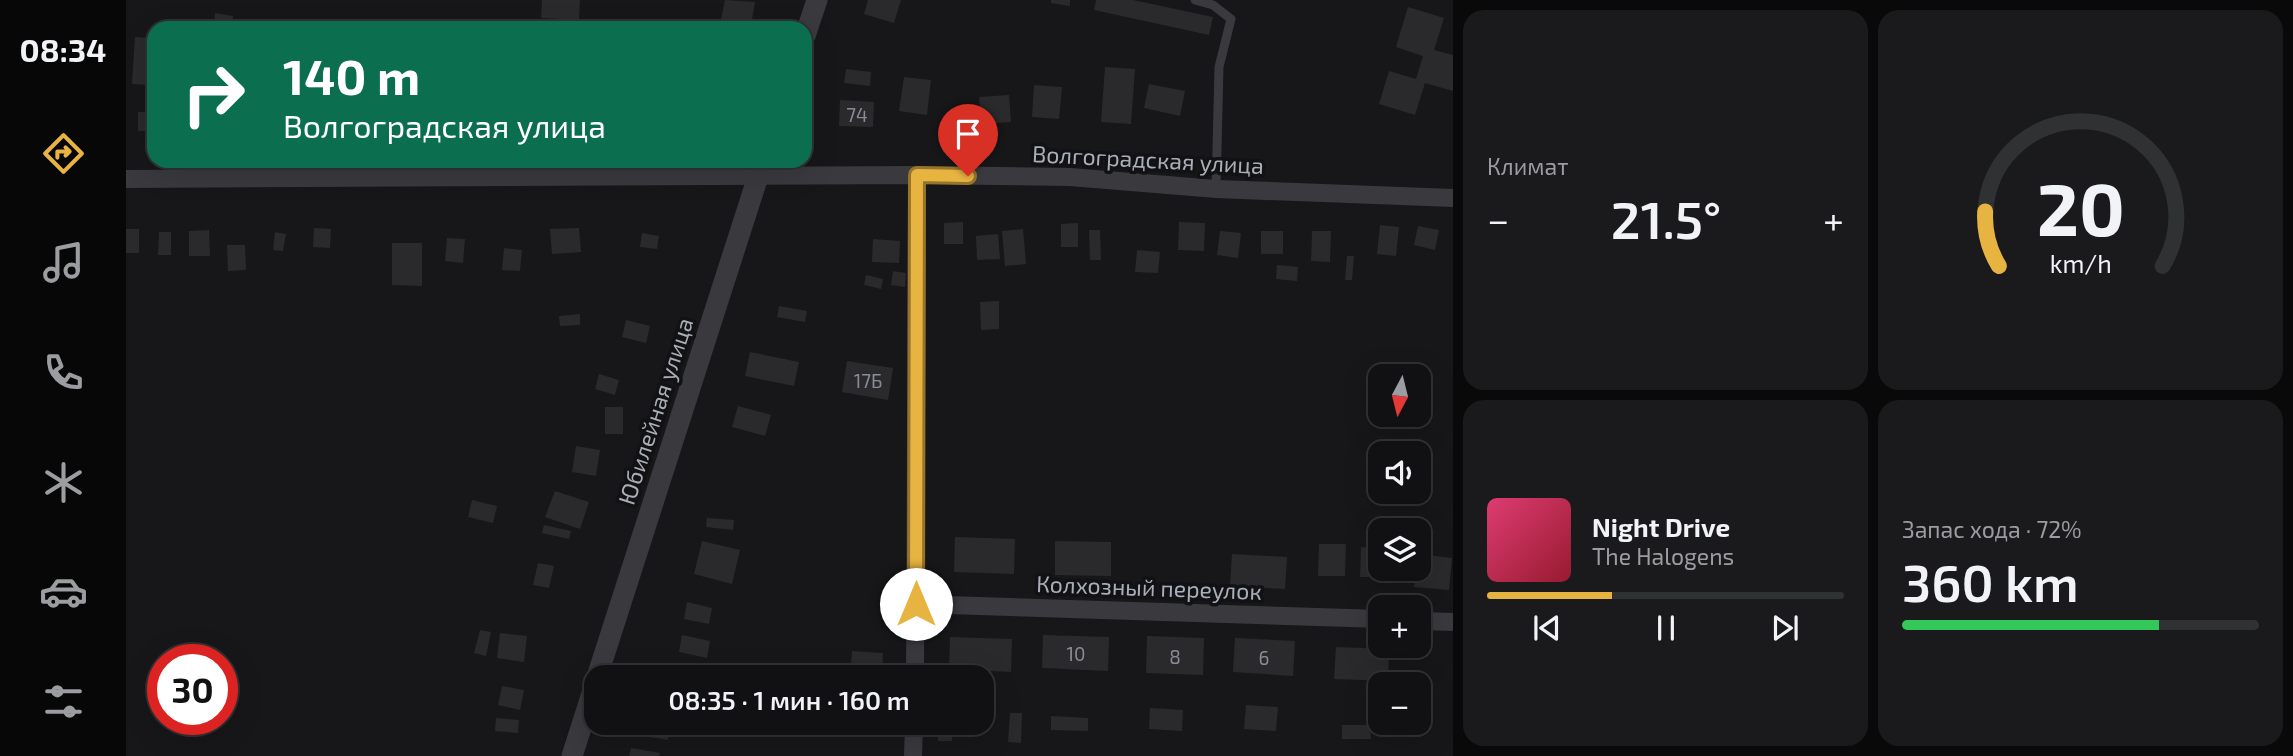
<!DOCTYPE html>
<html lang="ru">
<head>
<meta charset="utf-8">
<style>
	:root { --surface:#111113; --page:#1a1a1c; --text:#f1f3f6; --muted:#9c9da0; --line:#303133; --accent:#e7b341 }
	body { margin:0; font-family:"Exo 2",sans-serif; background:var(--page); color:var(--text); height:100vh; display:flex; flex-direction:column; font-size:26px; white-space:nowrap }
	* { box-sizing:border-box; margin:0 }
	p { font-size:23px; color:var(--muted) }
	.icon { flex:none; width:38px; height:38px; fill:none; stroke:currentColor; stroke-width:2; stroke-linecap:round; stroke-linejoin:round }
	.map { position:relative; flex:1; overflow:hidden }
	.details { display:flex; flex-direction:column; gap:10px; padding:10px; background:#09090a; width:840px }
	.details>* { flex:none }
	.top-card { position:absolute; left:21px; top:21px; width:665px; height:147px; border-radius:21px; box-shadow:0 7px 28px #0002,0 0 0 2px var(--line); background:#0b6e4f; color:#fff; overflow:hidden }
	.needle { width:46px; rotate:187deg }
	.fabs { position:absolute; left:1242px; top:364px; display:grid; gap:14px }
	.fabs a { display:grid; place-items:center; width:63px; height:63px; border-radius:14px; background:var(--surface); box-shadow:0 7px 28px #0002,0 0 0 2px var(--line); font-size:35px }
	.speed { position:absolute; left:21px; top:644px; display:flex; gap:14px; font-size:35px; font-weight:700; text-align:center }
	.speed>* { display:grid; place-content:center; width:91px; height:91px; border-radius:50%; background:var(--surface); box-shadow:0 7px 28px #0002,0 0 0 2px var(--line); line-height:1 }
	.speed .limit { border:10px solid #d22; background:#fff; color:#111 }
	.pin { position:absolute; display:grid; place-items:center; width:60px; height:60px; color:#fff; margin:-72px -30px; border-radius:50% 50% 50% 0; rotate:-45deg; box-shadow:0 0 7px #0007 }
	.pin .icon { rotate:45deg }
	.me { position:absolute; width:77px; margin:-38px; rotate:0deg; stroke-linejoin:round; filter:drop-shadow(0 0 5px #0008) }
	.turn { display:flex; align-items:center; gap:24px; height:147px; padding:0 21px; font-size:32px }
	.turn .icon { width:91px; height:91px; stroke-width:2.5 }
	.turn b { display:block; font-size:49px; line-height:60px }
	.big { font-size:52px; font-weight:600; line-height:1.1 }
	.details .tile { flex:1; display:flex; flex-direction:column; justify-content:center; gap:10px; min-width:0; padding:0 24px; border-radius:21px; background:var(--page) }
	.details .dial { align-items:center; gap:0 }
	.dial svg { height:182px; overflow:visible; fill:none; stroke:var(--line); stroke-width:7; stroke-linecap:round; text-anchor:middle }
	.dial text { fill:var(--text); stroke:none }
	.song { display:flex; align-items:center; gap:21px }
	.cover { width:84px; height:84px; border-radius:10px; background:linear-gradient(135deg,hsl(340 70% 55%),hsl(350 70% 35%)) }
	.played { height:7px; border-radius:4px; background:linear-gradient(90deg,var(--accent) 35%,var(--line) 35%) }
	.keys { display:flex; justify-content:space-around; direction:ltr }
	.heat { display:flex; justify-content:space-between; align-items:center; font-size:38px; direction:ltr }
	.charge { height:10px; border-radius:5px; background:linear-gradient(90deg,#34c759 72%,var(--line) 0) }
	.details .tiles { flex:1; display:grid; gap:10px; grid-template-columns:repeat(2,1fr) }
	.trip { position:absolute; left:458px; top:665px; width:410px; height:70px; border-radius:21px; background:var(--surface); box-shadow:0 7px 28px #0002,0 0 0 2px var(--line); font-weight:600; line-height:70px; text-align:center }
	main { display:flex; flex:1; min-height:0 }
	.menu { display:flex; flex-direction:column; width:126px; justify-content:space-around; align-items:center; background:#070708; color:var(--muted) }
	.menu .icon { width:49px; height:49px }
	.menu .selected { color:var(--accent) }
	.menu b { font-size:32px; color:var(--text) }
	.map>svg:first-child { display:block }
	.building { fill:#2a2a2d }
	.lines { fill:none; stroke-linecap:round; stroke-linejoin:round }
	.service { stroke:#39393e; stroke-width:9 }
	.minor { stroke:#39393e; stroke-width:18 }
	.tertiary { stroke:#39393e; stroke-width:21 }
	.route-casing { stroke:#96742a; stroke-width:18 }
	.route { stroke:#e7b341; stroke-width:12 }
	.labels { text-anchor:middle; dominant-baseline:central; stroke-width:7; stroke-linejoin:round; paint-order:stroke }
	.number-label { font-size:19px; fill:#898c94 }
	.street-label { font-size:23px; fill:#aaaeb8; stroke:#121214 }
</style>
</head>
<body>
<main>
<nav class="menu">
<b>08:34</b>
<svg class="icon selected" aria-label="directions" viewBox="0 0 24 24"><path d="M12 3l9 9-9 9-9-9zM9 14v-3h6M13 9l2 2-2 2"/></svg>
<svg class="icon" aria-label="music" viewBox="0 0 24 24"><path d="M9 18V5l10-2v13"/><circle cx="6" cy="18" r="3"/><circle cx="16" cy="16" r="3"/></svg>
<svg class="icon" aria-label="phone" viewBox="0 0 24 24"><path d="M5 4h4l2 5-3 2q2 4 5 5l2-3 5 2v4C11 20 4 13 5 4z"/></svg>
<svg class="icon" aria-label="climate" viewBox="0 0 24 24"><path d="M12 3v18M4 7l16 10M4 17L20 7"/></svg>
<svg class="icon" aria-label="car" viewBox="0 0 24 24"><path d="M5 17H2v-5l4-1 3-4h7l3 4 3 1v5h-3M9 17h6M6 11h13"/><circle cx="7" cy="17" r="2"/><circle cx="17" cy="17" r="2"/></svg>
<svg class="icon" aria-label="filters" viewBox="0 0 24 24"><path d="M4 7h16M4 17h16"/><circle cx="9" cy="7" r="2"/><circle cx="15" cy="17" r="2"/></svg>
</nav>
<div class="map">
<svg width="1327" height="756" viewBox="0 0 1327 756">
	<rect width="100%" height="100%" fill="#171719"/>
	<path class="building" d="M416,0H454L453,20L415,18Z
		M599,0L629,2L625,25L595,19Z
		M742,0H775L768,23L738,14Z
		M925,0H944V6L925,3Z
		M970,0H1007L1087,17L1083,35L968,10Z
		M1282,7L1318,18L1308,50L1327,55V91L1299,83L1289,115L1253,104L1263,71L1290,79L1297,56L1270,47Z
		M89,13L107,16L106,28H88Z
		M565,20L583,21L582,28H565Z
		M9,37L24,38L21,85L6,84Z
		M979,67L1009,69L1005,124L975,122Z
		M720,69L745,72L744,86L718,83Z
		M778,77L805,80L801,115L773,111Z
		M1023,84L1059,91L1054,116L1018,108Z
		M908,85L936,87L933,119L906,117Z
		M883,95L885,122L855,124L853,97Z
		M714,100L748,102L747,127L713,126Z
		M12,112H28V131H12Z
		M837,222V244H818V223Z
		M1053,222L1079,223L1078,251L1052,250Z
		M952,223V247H935V224Z
		M1254,225L1273,227L1270,256L1251,254Z
		M1292,226L1313,230L1309,250L1288,245Z
		M188,228L205,229L204,248L187,247Z
		M453,228L455,252L426,254L424,229Z
		M0,229H13V253H0Z
		M897,229L900,264L879,266L876,231Z
		M83,230L84,256H63V231Z
		M963,230H974L975,260H964Z
		M1094,231L1115,233L1112,258L1091,255Z
		M1135,231H1157V254H1135Z
		M1186,231H1205L1204,262L1185,261Z
		M33,232H45V255H32Z
		M149,232L160,234L157,251L147,250Z
		M516,233L533,236L531,249L514,247Z
		M872,234L874,259L851,260L850,236Z
		M321,238L339,239L337,263L319,261Z
		M747,239L774,241L773,263L746,262Z
		M266,243H296V286L266,285Z
		M101,245H119L120,270L102,271Z
		M378,248L396,250L394,271L376,270Z
		M1011,250L1034,252L1032,273L1009,272Z
		M1221,256H1228L1226,280H1219Z
		M1151,265L1172,267L1171,281L1150,279Z
		M767,271L780,273L779,287L765,285Z
		M740,275L757,279L755,289L738,285Z
		M873,301V329L855,330L854,302Z
		M653,306L681,311L679,322L651,317Z
		M454,314V325L434,326L433,316Z
		M500,320L524,326L520,343L496,337Z
		M624,352L673,362L668,386L619,376Z
		M721,361L767,368L762,400L716,392Z
		M473,374L493,380L489,395L469,389Z
		M612,406L645,415L639,436L606,427Z
		M479,407H497V434H479Z
		M450,446L474,450L470,476L446,472Z
		M429,491L463,502L454,529L419,517Z
		M346,500L371,506L367,523L342,517Z
		M581,518L608,520L607,530L580,527Z
		M418,525L445,531L443,539L416,533Z
		M829,537L889,539L888,574L828,572Z
		M576,541L614,550L606,584L568,574Z
		M929,541L985,542V576L929,575Z
		M1193,544H1220L1219,576H1192Z
		M1235,547L1255,548V569H1260V577H1234Z
		M1106,554L1161,557L1159,589L1104,586Z
		M1293,554L1326,558L1323,590L1288,587L1290,569H1293Z
		M412,563L428,566L423,588L407,585Z
		M561,602L586,608L583,624L558,619Z
		M354,630L365,632L360,656L348,653Z
		M374,633L401,636L398,662L371,658Z
		M556,635L584,641L581,658L553,652Z
		M917,635L983,637L982,671L916,668Z
		M1021,636L1078,638L1077,675L1020,673Z
		M824,637L886,639L885,672L823,669Z
		M1109,638L1169,641L1167,676L1107,672Z
		M1210,647L1263,649L1262,681L1208,679Z
		M726,651L757,653L756,677H724Z
		M525,670L553,676V677H523Z
		M376,686L398,690L394,710L372,705Z
		M1120,705L1152,707L1150,731L1118,729Z
		M1024,708L1057,710L1056,731L1023,729Z
		M884,713H896L895,743L882,742Z
		M925,716L962,718V731L925,730Z
		M370,718L393,720L392,733L369,731Z
		M520,723H545L542,740L518,736Z
		M812,723H826V741H812Z
		M1216,725H1244L1245,739H1216Z
		M505,748L534,753L533,756H503Z"/>
	<g class="lines">
		<path class="service" d="M1069,0L1087,5L1105,19L1093,67L1090,189"/>
		<path class="minor" d="M0,179L791,175L944,177L1090,189L1327,198
			M790,604L1255,619
			M1293,621L1327,622
			M789,677L791,175
			M787,756L788,723"/>
		<path class="tertiary" d="M679,36L691,0
			M471,677L637,161
			M446,756L471,678"/>
	</g>
	<g class="lines">
		<defs>
			<path id="route" d="M790,604L791,175L842,176"/>
		</defs>
		<use href="#route" class="route-casing"/>
		<use href="#route" class="route"/>
	</g>
	<g class="labels">
		<g class="number-label">
			<text x="731" y="114">74</text>
			<text x="742" y="380">17Б</text>
			<text x="950" y="653">10</text>
			<text x="1049" y="656">8</text>
			<text x="1138" y="657">6</text>
		</g>
		<g class="street-label">
			<text transform="translate(1022 159) rotate(3)">Волгоградская улица</text>
			<text transform="translate(529 411) rotate(-72)">Юбилейная улица</text>
			<text transform="translate(1023 587) rotate(2)">Колхозный переулок</text>
		</g>
	</g>
</svg>
<div class="fabs">
<a><svg class="needle" viewBox="-14 -14 28 28"><path d="M0-13l5 13h-10z" fill="#e53935"/><path d="M0 13l5-13h-10z" fill="#9c9da0"/></svg></a>
<a><svg class="icon" aria-label="sound" viewBox="0 0 24 24"><path d="M4 9h4l5-4v14l-5-4H4zM17 9q2 3 0 6"/></svg></a>
<a><svg class="icon" aria-label="layers" viewBox="0 0 24 24"><path d="M12 4l9 5-9 5-9-5zM3 14l9 5 9-5"/></svg></a>
<a>+</a>
<a>−</a>
</div>
<div class="speed"><div class="limit">30</div></div>
<div class="pin" style="left:842px;top:176px;background:#d93025"><svg class="icon" aria-label="arrive" viewBox="0 0 24 24"><path d="M6 21V4h12l-3 4 3 4H6"/></svg></div>
<svg class="me" style="left:790px;top:604px" viewBox="-20 -20 40 40"><circle r="19" fill="#fff"/><path d="M0-13L10 11 0 6-10 11z" fill="#e7b341"/></svg>
<div class="trip">08:35 · 1 мин · 160 m</div>
<div class="top-card">
<div class="turn"><svg class="icon" aria-label="right" viewBox="0 0 24 24"><path d="M7 20v-9h11M14 6l5 5-5 5"/></svg><div><b>140 m</b>Волгоградская улица</div></div>
</div>
</div>
<section class="details">
<div class="tiles">
<div class="tile"><p>Климат</p>
<div class="heat"><a>−</a><b class="big">21.5°</b><a>+</a></div>
</div>
<div class="tile dial"><svg viewBox="0 0 100 80">
<path d="M14 69A42 42 0 1 1 86 69"/>
<path d="M14 69A42 42 0 0 1 8 45" stroke="#e7b341"/>
<text x="50" y="56" font-size="32" font-weight="700">20</text>
<text x="50" y="72" font-size="11">km/h</text>
</svg></div>
<div class="tile">
<div class="song"><i class="cover"></i><div><b>Night Drive</b><p>The Halogens</p></div></div>
<div class="played"></div>
<div class="keys"><svg class="icon" aria-label="previous" viewBox="0 0 24 24"><path d="M18 5L8 12l10 7zM5 5v14"/></svg><svg class="icon" aria-label="pause" viewBox="0 0 24 24"><path d="M8 5v14M16 5v14"/></svg><svg class="icon" aria-label="next" viewBox="0 0 24 24"><path d="M6 5l10 7-10 7zM19 5v14"/></svg></div>
</div>
<div class="tile"><p>Запас хода · 72%</p><b class="big">360 km</b><div class="charge"></div></div>
</div>
</section>
</main>
</body>
</html>
